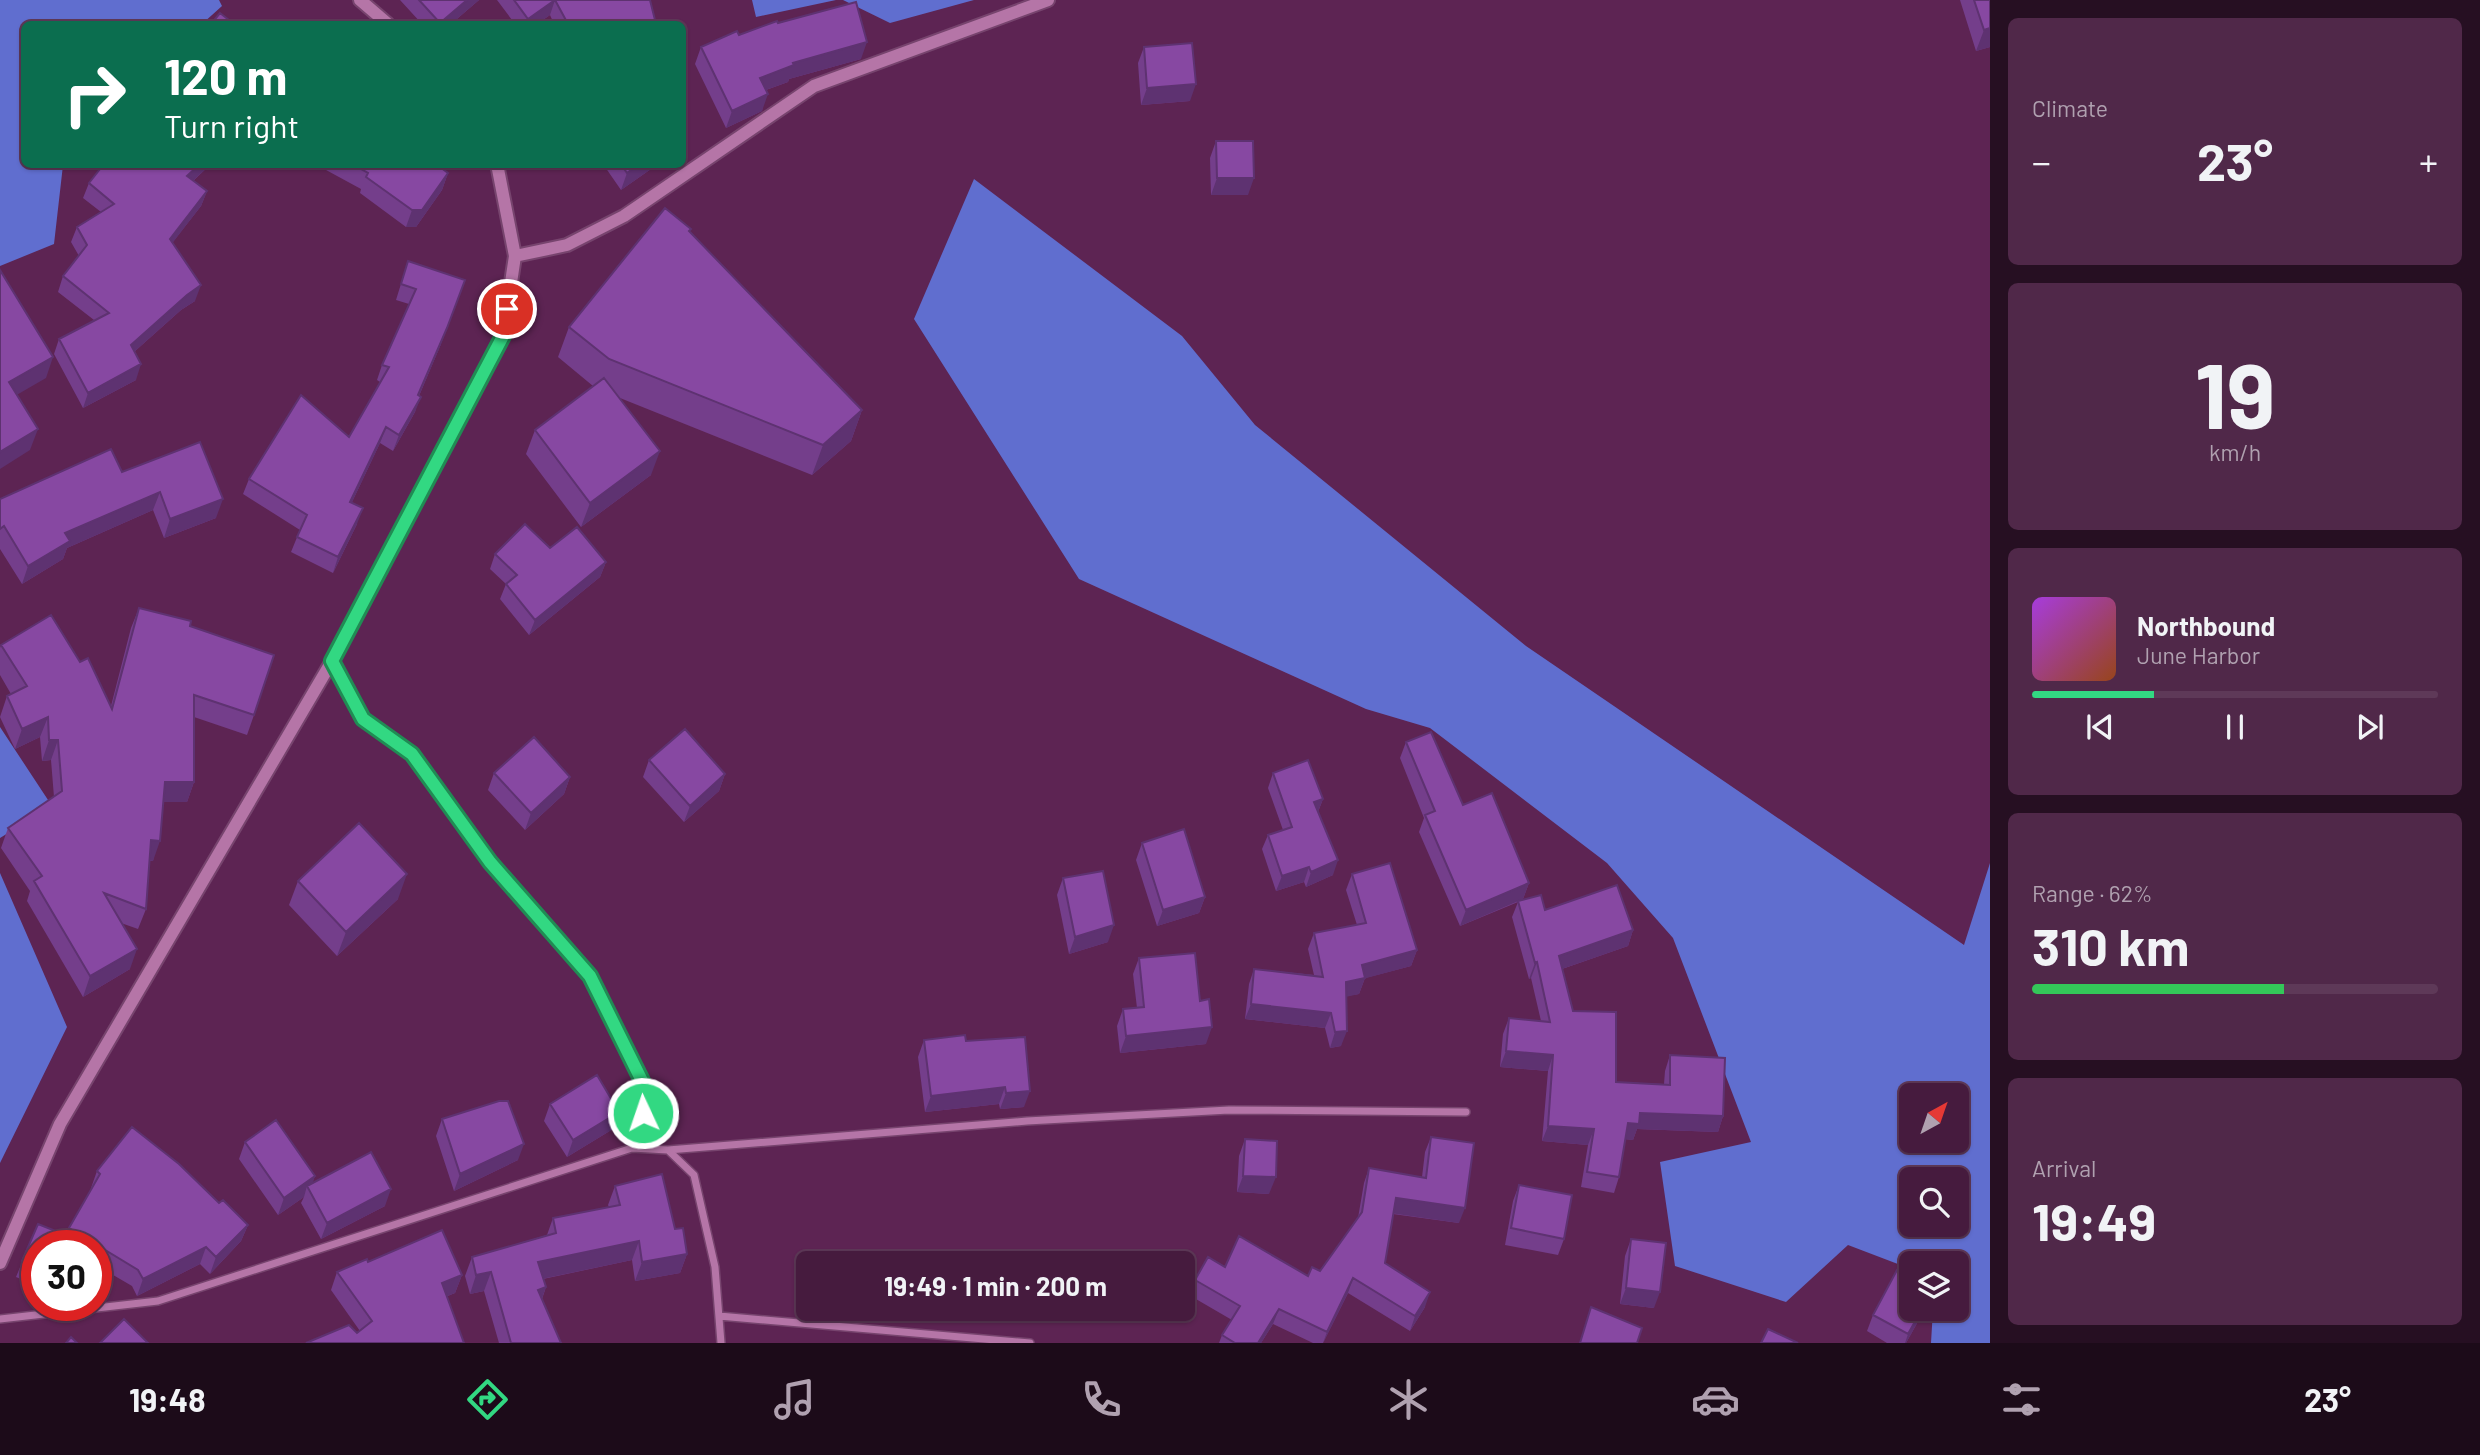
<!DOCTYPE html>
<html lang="en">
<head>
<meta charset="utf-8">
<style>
	:root { --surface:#461b3e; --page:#502849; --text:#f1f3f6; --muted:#b0a1b0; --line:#5e3958; --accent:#32d882 }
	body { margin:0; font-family:Barlow,sans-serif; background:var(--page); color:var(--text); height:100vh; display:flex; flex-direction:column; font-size:26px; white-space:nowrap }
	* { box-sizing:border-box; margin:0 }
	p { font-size:23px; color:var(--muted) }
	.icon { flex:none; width:38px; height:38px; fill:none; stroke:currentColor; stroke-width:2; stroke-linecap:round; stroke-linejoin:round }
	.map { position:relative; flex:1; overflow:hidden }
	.panel { display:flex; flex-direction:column; gap:18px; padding:18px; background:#260f22; width:490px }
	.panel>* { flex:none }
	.hud { position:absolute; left:21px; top:21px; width:665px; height:147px; border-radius:10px; box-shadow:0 2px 5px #0004,0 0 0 2px var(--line); background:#0b6e4f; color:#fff; overflow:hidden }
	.needle { width:46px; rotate:40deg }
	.controls { position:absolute; left:1899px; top:1083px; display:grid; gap:14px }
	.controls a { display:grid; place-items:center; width:70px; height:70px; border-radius:10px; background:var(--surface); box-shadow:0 2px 5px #0004,0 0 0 2px var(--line); font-size:35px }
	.speed { position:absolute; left:21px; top:1230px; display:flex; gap:14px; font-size:35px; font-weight:700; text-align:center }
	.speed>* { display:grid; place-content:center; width:91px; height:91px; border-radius:50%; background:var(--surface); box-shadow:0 2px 5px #0004,0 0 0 2px var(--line); line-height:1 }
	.speed .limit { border:10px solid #d22; background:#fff; color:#111 }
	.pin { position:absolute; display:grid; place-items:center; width:60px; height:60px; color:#fff; margin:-30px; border:4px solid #fff; border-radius:50%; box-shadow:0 2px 7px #0007 }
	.me { position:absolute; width:77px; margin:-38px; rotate:357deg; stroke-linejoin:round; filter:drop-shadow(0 0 5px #0008) }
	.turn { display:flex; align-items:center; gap:24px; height:147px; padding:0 28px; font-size:32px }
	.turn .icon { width:91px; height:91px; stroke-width:2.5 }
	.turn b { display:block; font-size:49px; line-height:60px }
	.big { font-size:52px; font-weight:700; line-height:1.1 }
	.panel .tile { flex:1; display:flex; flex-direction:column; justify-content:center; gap:10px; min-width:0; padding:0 24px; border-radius:10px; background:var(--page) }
	.panel .dial { align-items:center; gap:0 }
	.dial b { font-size:91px; line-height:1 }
	.song { display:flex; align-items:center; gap:21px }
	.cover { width:84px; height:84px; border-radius:10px; background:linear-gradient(135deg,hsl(280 70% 55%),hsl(20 70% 35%)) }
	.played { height:7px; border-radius:4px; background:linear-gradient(90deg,var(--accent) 30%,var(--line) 30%) }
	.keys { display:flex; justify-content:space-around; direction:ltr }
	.heat { display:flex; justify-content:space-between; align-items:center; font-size:38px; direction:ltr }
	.charge { height:10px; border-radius:5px; background:linear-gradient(90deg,#34c759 62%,var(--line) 0) }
	.trip { position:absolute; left:796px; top:1251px; width:399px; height:70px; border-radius:10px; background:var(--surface); box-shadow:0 2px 5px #0004,0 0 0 2px var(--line); font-weight:700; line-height:70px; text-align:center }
	.tabs { display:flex; height:112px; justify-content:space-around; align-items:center; background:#1c0b19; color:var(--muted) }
	.tabs .icon { width:49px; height:49px }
	.tabs .active { color:var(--accent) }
	.tabs b { font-size:32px; color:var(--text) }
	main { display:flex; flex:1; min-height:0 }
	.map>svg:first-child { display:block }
	.forest { fill:#606ecf; fill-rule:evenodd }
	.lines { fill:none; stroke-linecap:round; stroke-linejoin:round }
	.minor-casing { stroke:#77446e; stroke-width:10 }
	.tertiary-casing { stroke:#77446e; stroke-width:16 }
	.minor { stroke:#b575a7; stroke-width:7 }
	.tertiary { stroke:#b575a7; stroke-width:12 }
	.wall { fill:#743e8b }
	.shaded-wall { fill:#5e3271 }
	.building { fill:#8748a2; stroke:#5e3271; stroke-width:2 }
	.route-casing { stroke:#208c54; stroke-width:18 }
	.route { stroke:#32d882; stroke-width:12 }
</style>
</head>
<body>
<main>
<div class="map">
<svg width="1990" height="1343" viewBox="0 0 1990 1343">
	<rect width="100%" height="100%" fill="#5d2453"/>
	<path class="forest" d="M0,0H219L222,6L202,24H24V164L63,165L54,244L0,266Z
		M752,0H836L756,17Z
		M843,0H974L890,23Z
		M974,179L1182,336L1255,425L1526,646L1964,945L1990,863V1343H1931L1933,1309H1956V1264H1911V1269L1848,1245L1786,1302L1675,1266L1660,1162L1751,1142L1673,938L1607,863L1430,728L1366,709L1079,579L914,319ZM1911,1096H1956V1141H1911ZM1911,1180H1956V1225H1911Z
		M0,727L52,806L0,838Z
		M0,873L67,1027L0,1163Z"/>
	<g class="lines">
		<defs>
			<path id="minor" d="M332,661L363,719L412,754L490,862L590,976L649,1095L632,1148
				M668,1150L1027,1121L1229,1110L1466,1112
				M719,1316L1030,1343
				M0,1319L158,1301L632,1148L668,1150L694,1175L715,1267L721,1343"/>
			<path id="tertiary" d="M360,0L388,24
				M515,256L567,245L624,216L814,86L1048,0
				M0,1263L60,1124L332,661L503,336L515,256L497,164"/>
		</defs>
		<use href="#minor" class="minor-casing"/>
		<use href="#tertiary" class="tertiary-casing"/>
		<use href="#minor" class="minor"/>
		<use href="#tertiary" class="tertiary"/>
	</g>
	<path class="wall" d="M400,0H479L451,24H422Z
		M497,0H650L656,24H554L550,15L537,24H515Z
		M1960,0H1990V47L1976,51Z
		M778,23L861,59L789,79L788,82L766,90L762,111L726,128L695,64L701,47L739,35Z
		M1144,47L1190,101L1141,105L1138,63Z
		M1216,141L1248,195H1211L1210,158Z
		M98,164H211L193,181L207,191L201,206L172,243L195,301L181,310L134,352L136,380L83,408L54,354L59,339L94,320L58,292L63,276L79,256L71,242L77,227L101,212L83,198L89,183L101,168Z
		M315,164H436L448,173L442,190L416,227H406L360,193L361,189Z
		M603,164H653L651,169L621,190Z
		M690,232L862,410L851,441L812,475L620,398L651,475L581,527L526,454L535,430L593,386L558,357L569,327Z
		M408,261L441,344L419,396L415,412L393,451L380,443L352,502L357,524L333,573L291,552L300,530L243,494L249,479L349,437L380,382L377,380L382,365L409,304L396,300Z
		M122,472L216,518L164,538L153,510L67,548L63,559L22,584L0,549V499Z
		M550,548L606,562L600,577L529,635L500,599L506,584L490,569L495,554Z
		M139,608L190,626L254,715L247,735L194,717V782L187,802H164L153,861H149L146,909L138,929L121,923L130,969L83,997L27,901L30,891L1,848L8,828L54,797L51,760L42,761L40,737L15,749L0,717L7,696L11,694L0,675V648L1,645L80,662L111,706L131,628Z
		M1406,742L1529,883L1523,899L1545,910L1633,930L1628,946L1562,969L1573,1011L1616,1082L1664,1084L1665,1071L1670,1055L1723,1116L1718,1132L1637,1129L1633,1140L1625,1139L1619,1177L1614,1193L1581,1187L1588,1145L1542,1141L1548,1071L1500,1067L1503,1034L1509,1018L1541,1021L1531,978L1529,979L1512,917L1518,902L1460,926L1419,832L1424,818L1400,758Z
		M649,760L725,774L719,791L684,822L643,777Z
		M494,773L570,777L564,794L525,830L488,790Z
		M1273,773L1323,799L1318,812L1333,875L1306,887L1304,882L1276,891L1262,849L1268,835L1283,830L1268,788Z
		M1142,843L1205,897L1199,913L1157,926L1136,860Z
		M1352,874L1417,950L1411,966L1365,978L1359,994L1346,996L1341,1046L1330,1048L1325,1028L1245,1019L1249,984L1254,969L1314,975L1308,949L1314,933L1357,925L1346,890Z
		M1063,878L1108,942L1069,954L1057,895Z
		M298,881L398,899L337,956L289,905Z
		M1139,958L1200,1001L1206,1044L1120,1053L1117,1026L1123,1009L1137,1008L1133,974Z
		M924,1040L966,1041L1024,1107L1000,1109L999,1104L925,1112L918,1057Z
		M550,1104L613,1129L567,1157L544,1121Z
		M442,1119L518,1160L454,1191L436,1136Z
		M132,1127L179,1164L219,1203L223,1200L248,1225L241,1241L210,1274L200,1264L137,1296L132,1286L96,1265V1246H37V1286L16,1277L38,1224L66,1235L69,1228L92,1189L91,1188L97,1171Z
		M1431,1137L1459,1223L1393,1214L1385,1263L1425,1307L1410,1331L1348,1293L1323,1343H1313L1273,1324L1261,1343H1219L1222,1335L1232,1320L1189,1295L1195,1280L1225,1267L1308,1276L1320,1271L1358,1218L1364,1183L1369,1168L1422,1177L1425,1152Z
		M1245,1139L1269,1194L1237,1192L1239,1156Z
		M245,1142L315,1176L312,1183L385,1206L321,1239L301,1203L304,1197L278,1215L239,1159Z
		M1519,1185L1564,1239L1558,1255L1505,1245L1513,1201Z
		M615,1186L675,1229L687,1254L680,1273L635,1281L632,1260L543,1279L546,1287L542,1299L561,1343H499L484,1291L470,1294L465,1276L472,1257L547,1235L553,1218L609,1207L608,1205Z
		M1631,1239L1654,1308L1620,1304L1625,1256Z
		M368,1262L462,1275L455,1293L357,1333L360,1331L331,1290L337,1272Z
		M1911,1309H1925L1906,1343H1887L1867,1331L1873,1315Z"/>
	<path class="shaded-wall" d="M467,0H479L451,24H439Z
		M555,0L550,15L537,24H526L528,19Z
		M1990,28V47L1976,51L1984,30Z
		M867,42L861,59L789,79L788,82L754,94L760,78L793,63Z
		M1196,84L1190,101L1141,105L1147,88Z
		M768,94L762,111L726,128L732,111Z
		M200,164H211L182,191L187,176Z
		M639,164H653L651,169L621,190L627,173Z
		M448,173L442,190L416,227H406L412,210Z
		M1217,178H1254L1248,195H1211Z
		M207,191L201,206L164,254L170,239Z
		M465,280L441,344L412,411L418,395Z
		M201,285L195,301L181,310L125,360L131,345L187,295Z
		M53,357L46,378L1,404L9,382Z
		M141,364L136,380L83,408L88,393Z
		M421,397L415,412L393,451L399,435Z
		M862,410L851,441L812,475L823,445Z
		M386,427L380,443L345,517L350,502Z
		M38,429L30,450L0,469V452Z
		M660,451L651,475L581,527L590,503Z
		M160,492L153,510L67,548L63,559L22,584L28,566L65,533Z
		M223,499L216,518L164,538L170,519Z
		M363,508L357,524L333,573L338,557Z
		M606,562L600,577L529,635L535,620Z
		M48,717L40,737L15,749L22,729Z
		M49,740H58L51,760L42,761Z
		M725,774L719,791L684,822L690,806Z
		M570,777L564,794L525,830L531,813Z
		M165,782H194L187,802H158Z
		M1323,799L1317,814L1314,802Z
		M151,840L160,841L153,861L144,860Z
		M1338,860L1333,875L1306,887L1311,872Z
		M1309,867L1304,882L1276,891L1282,876Z
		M407,874L398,899L337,956L346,932Z
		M1529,883L1523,899L1460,926L1466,910Z
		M1205,897L1199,913L1157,926L1163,910Z
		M1114,925L1108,942L1069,954L1075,937Z
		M1633,930L1628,946L1553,972L1559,956Z
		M137,949L130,969L83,997L90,976Z
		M1417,950L1411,966L1359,980L1365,978L1359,994L1341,998L1346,982L1362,965Z
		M1537,962L1531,978L1529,979L1535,963Z
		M1251,1004L1331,1013L1325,1028L1245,1019Z
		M1212,1027L1206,1044L1120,1053L1126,1036Z
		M1347,1031L1341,1046L1330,1048L1335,1032Z
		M1506,1051L1553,1055L1548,1071L1500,1067Z
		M1005,1087L999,1104L925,1112L931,1096Z
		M1030,1091L1024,1107L1000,1109L1006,1093Z
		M619,1112L613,1129L567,1157L573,1140Z
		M1640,1113L1723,1116L1718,1132L1637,1129L1633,1140L1622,1139L1628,1123Z
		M1548,1126L1594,1129L1588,1145L1542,1141Z
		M524,1144L518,1160L454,1191L460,1174Z
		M315,1176L310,1191L307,1186L304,1197L278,1215L284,1198Z
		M1243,1176L1276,1177L1269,1194L1237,1192Z
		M391,1189L385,1206L321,1239L327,1223Z
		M1396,1198L1465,1208L1459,1223L1390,1213Z
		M248,1225L241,1241L210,1274L216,1257Z
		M639,1241L632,1260L532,1281L538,1262Z
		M206,1247L200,1264L137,1296L143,1279Z
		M687,1254L680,1273L635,1281L642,1262Z
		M491,1272L484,1291L470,1294L476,1275Z
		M462,1275L455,1293L435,1301L442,1283Z
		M1353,1278L1348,1293L1323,1343L1327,1332Z
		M546,1287L539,1307L538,1290Z
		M1626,1288L1660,1292L1654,1308L1620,1304Z
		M1430,1292L1425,1307L1410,1331L1415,1316Z
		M1279,1309L1273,1324L1261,1343H1258Z
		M1922,1309H1925L1906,1343H1905L1908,1334Z"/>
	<path class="building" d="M419,0H467L440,23Z
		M514,0H555L528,19Z
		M555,0H650L656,24H568Z
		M1974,0H1990V28L1984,30Z
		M856,2L867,42L793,63L794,65L760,78L768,94L732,111L701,47L737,31L739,35L777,21L778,23Z
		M220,13L234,24H211Z
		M1192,43L1196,84L1147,88L1144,47Z
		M1216,141H1253L1254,178H1217Z
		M104,164H200L187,176L207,191L170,239L201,285L187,295L131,345L141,364L88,393L59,339L109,313L63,276L87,245L77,227L114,204L89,183Z
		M352,164H436L448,173L422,210H412L366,177L368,173Z
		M621,164H639L627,173Z
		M665,208L691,229L689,231L862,410L823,445L609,359L569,327Z
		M408,261L465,280L447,328L418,395L421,397L399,435L386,427L350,502L363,508L338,557L297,537L307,515L249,479L301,395L349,437L389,367L382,365L416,289L401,284Z
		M0,270L53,357L9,382L38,429L0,452Z
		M604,378L660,451L590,503L535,430Z
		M200,442L223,499L170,519L160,492L65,533L70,541L28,566L4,526L0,529V499L111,449L122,472Z
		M525,524L550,548L577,527L606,562L535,620L506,584L517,575L495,554Z
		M139,608L191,621L190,626L274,655L254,715L194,695V782H165L160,841L151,840L146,909L104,893L137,949L90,976L34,881L42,876L8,828L62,791L58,740H49L48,717L22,729L7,696L27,686L1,645L51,615L80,662L88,658L112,709Z
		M685,729L725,774L690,806L649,760Z
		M1431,732L1463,805L1492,793L1529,883L1466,910L1425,815L1435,811L1406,742Z
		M534,737L570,777L531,813L494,773Z
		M1308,760L1323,799L1314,802L1338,860L1311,872L1309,867L1282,876L1268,835L1292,827L1273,773Z
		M359,823L407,874L346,932L298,881Z
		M1184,829L1205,897L1163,910L1142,843Z
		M1390,863L1417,950L1362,965L1365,978L1346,982L1347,1031L1335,1032L1331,1013L1251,1004L1254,969L1323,977L1314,933L1366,923L1352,874Z
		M1103,871L1114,925L1075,937L1063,878Z
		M1617,885L1633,930L1559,956L1573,1011L1616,1012V1082L1670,1085V1055L1725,1058L1723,1116L1640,1113L1639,1124L1628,1123L1619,1177L1587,1172L1594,1129L1548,1126L1553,1055L1506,1051L1509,1018L1550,1022L1537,962L1535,963L1518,901L1541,895L1545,910Z
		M1195,953L1200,1001L1209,999L1212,1027L1126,1036L1123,1009L1144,1007L1139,958Z
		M965,1035L966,1041L1025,1037L1030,1091L1006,1093L1005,1087L931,1096L924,1040Z
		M597,1075L619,1112L573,1140L550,1104Z
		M499,1101H508L524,1144L460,1174L442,1119Z
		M276,1120L315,1176L284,1198L245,1142Z
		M132,1127L179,1164L219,1203L223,1200L248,1225L216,1257L206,1247L143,1279L138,1270L69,1228L100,1174L97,1171Z
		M1431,1137L1474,1143L1465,1208L1396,1198L1385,1263L1430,1292L1415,1316L1353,1278L1327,1332L1279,1309L1258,1343H1235L1222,1335L1240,1306L1195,1280L1208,1257L1225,1267L1239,1236L1308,1276L1312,1267L1320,1271L1362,1212L1369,1168L1426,1178Z
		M1245,1139L1277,1141L1276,1177L1243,1176Z
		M371,1152L391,1189L327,1223L307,1186Z
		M662,1174L675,1229L683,1228L687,1254L642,1262L639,1241L538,1262L546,1287L538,1290L561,1343H511L491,1272L476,1275L472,1257L556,1233L553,1218L620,1205L615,1186Z
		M1519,1185L1572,1195L1564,1239L1511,1228Z
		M38,1224L78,1240L76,1246H37V1267L22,1261Z
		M442,1230L462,1275L442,1283L464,1343H306L349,1325L357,1333L372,1321L337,1272L367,1259L368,1262Z
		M1631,1239L1666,1243L1660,1292L1626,1288Z
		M1897,1270L1911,1277V1309H1922L1908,1334L1873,1315Z
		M1591,1307L1642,1328L1637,1343H1580Z
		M124,1319L148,1343H100Z
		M1768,1329L1798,1343H1761Z
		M71,1337L77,1343H66Z"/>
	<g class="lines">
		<defs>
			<path id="route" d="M507,309L503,336L332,661L363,719L412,754L490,862L590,976L649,1095L643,1113"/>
		</defs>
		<use href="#route" class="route-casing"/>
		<use href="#route" class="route"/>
	</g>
</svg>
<div class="controls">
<a><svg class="needle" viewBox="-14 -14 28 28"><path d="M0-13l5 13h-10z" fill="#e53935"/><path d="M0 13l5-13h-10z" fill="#b0a1b0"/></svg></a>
<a><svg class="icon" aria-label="search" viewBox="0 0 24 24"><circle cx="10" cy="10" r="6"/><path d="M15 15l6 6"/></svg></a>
<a><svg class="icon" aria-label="layers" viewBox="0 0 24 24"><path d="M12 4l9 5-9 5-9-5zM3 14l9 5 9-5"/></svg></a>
</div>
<div class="speed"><div class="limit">30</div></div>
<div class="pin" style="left:507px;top:309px;background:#d93025"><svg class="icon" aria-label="arrive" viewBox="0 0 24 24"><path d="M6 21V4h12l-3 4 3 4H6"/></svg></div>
<svg class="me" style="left:643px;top:1113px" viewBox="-20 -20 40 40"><circle r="17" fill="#32d882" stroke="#fff" stroke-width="3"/><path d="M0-11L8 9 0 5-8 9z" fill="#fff"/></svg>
<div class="trip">19:49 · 1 min · 200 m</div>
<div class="hud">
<div class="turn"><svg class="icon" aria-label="right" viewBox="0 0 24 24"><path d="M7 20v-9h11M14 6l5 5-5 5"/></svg><div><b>120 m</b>Turn right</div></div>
</div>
</div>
<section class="panel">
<div class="tile"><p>Climate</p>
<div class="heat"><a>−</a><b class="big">23°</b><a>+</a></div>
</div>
<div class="tile dial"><b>19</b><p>km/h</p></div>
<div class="tile">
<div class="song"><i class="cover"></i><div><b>Northbound</b><p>June Harbor</p></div></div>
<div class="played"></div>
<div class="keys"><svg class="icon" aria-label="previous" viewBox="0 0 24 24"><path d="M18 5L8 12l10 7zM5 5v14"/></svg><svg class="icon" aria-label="pause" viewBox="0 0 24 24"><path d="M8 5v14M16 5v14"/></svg><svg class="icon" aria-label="next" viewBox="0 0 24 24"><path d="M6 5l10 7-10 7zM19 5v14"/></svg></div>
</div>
<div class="tile"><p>Range · 62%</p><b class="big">310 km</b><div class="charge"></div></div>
<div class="tile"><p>Arrival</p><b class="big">19:49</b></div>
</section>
</main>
<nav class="tabs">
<b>19:48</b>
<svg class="icon active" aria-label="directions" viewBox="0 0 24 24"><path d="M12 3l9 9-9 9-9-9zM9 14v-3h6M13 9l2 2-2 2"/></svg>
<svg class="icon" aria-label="music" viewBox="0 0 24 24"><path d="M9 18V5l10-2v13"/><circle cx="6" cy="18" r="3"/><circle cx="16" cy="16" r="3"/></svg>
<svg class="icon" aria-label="phone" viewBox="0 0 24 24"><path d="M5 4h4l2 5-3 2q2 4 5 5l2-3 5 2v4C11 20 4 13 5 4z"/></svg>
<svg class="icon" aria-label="climate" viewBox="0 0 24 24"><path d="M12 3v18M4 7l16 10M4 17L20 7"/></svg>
<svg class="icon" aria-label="car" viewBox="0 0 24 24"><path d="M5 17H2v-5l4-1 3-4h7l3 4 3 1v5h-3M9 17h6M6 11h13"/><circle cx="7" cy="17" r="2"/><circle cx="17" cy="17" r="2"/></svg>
<svg class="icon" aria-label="filters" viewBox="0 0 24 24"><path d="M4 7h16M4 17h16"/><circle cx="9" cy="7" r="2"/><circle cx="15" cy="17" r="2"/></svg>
<b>23°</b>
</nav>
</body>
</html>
